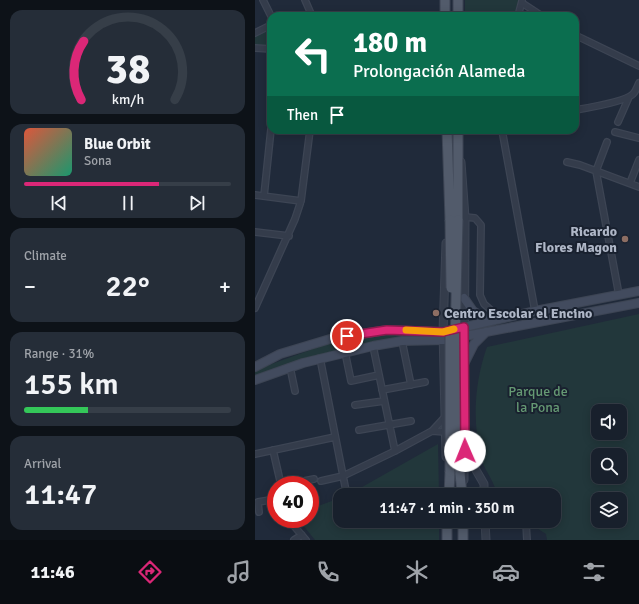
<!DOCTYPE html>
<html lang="en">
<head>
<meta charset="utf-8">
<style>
	:root { --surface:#18202c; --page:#252d38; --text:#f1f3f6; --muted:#9fa3a9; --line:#363e48; --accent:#db2777 }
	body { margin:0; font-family:Signika,sans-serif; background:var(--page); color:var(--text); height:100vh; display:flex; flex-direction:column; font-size:15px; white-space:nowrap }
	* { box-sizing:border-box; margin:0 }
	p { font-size:13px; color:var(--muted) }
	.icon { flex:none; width:22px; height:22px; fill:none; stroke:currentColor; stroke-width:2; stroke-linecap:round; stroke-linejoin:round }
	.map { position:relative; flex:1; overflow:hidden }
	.side { display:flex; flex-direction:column; gap:10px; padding:10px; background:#0d1218; width:255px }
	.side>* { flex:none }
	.top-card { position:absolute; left:12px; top:12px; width:312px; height:122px; border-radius:12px; box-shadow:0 2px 10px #0003,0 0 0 1px var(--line); background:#0b6e4f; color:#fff; overflow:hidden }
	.controls { position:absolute; left:336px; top:404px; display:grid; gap:8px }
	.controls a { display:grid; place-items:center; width:36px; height:36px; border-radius:8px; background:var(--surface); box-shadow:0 2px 10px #0003,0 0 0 1px var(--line); font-size:20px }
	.speed { position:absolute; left:12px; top:476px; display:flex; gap:8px; font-size:20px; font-weight:700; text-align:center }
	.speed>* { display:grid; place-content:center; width:52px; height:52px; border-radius:50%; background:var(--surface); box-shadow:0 2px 10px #0003,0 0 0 1px var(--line); line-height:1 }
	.speed .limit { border:6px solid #d22; background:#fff; color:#111 }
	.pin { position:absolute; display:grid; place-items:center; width:34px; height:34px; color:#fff; margin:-17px; border:2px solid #fff; border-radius:50%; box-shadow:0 1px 4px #0007 }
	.me { position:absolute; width:44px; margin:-22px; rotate:359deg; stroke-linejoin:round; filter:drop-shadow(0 0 3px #0008) }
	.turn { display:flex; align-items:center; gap:14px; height:84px; padding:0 20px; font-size:18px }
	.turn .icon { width:52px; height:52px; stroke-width:2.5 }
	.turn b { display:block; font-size:28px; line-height:34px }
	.then { display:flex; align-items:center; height:38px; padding:0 20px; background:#0003; gap:8px; font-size:15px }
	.big { font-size:30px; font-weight:600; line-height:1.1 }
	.side .widget { flex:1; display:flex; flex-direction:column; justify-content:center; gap:6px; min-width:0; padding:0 14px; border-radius:12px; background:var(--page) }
	.side .dial { align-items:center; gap:0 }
	.dial svg { height:104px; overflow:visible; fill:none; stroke:var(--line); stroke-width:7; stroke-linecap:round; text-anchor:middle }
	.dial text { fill:var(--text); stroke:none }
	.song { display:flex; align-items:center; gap:12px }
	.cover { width:48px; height:48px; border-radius:6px; background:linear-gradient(135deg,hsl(10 70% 55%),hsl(160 70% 35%)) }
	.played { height:4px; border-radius:2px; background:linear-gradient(90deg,var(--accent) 65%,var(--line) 65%) }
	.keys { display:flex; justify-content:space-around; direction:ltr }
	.heat { display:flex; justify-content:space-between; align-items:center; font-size:22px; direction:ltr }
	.charge { height:6px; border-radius:3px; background:linear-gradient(90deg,#34c759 31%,var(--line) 0) }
	.trip { position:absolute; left:78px; top:488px; width:228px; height:40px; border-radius:12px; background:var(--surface); box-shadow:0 2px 10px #0003,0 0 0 1px var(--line); font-weight:600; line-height:40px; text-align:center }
	.menu { display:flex; height:64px; justify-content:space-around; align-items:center; background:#0a0d12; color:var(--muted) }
	.menu .icon { width:28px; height:28px }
	.menu .on { color:var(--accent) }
	.menu b { font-size:18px; color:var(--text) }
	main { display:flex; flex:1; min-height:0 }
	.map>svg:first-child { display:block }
	.green { fill:#22373b; fill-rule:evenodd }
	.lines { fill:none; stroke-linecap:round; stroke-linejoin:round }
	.minor-casing { stroke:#3d4554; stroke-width:8 }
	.tertiary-casing { stroke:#3d4554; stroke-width:9 }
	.secondary-casing { stroke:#3d4554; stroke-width:10 }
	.primary-casing { stroke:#3d4554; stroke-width:11 }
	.minor { stroke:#343c4b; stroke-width:5.5 }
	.tertiary { stroke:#343c4b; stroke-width:7 }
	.secondary { stroke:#424b5e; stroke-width:8 }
	.primary { stroke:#525b6b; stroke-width:9 }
	.primary-bridge-casing { stroke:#3d4554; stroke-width:11; stroke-linecap:butt }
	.primary-bridge { stroke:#525b6b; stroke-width:9 }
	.route-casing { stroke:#8e194d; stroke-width:10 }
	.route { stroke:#db2777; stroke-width:7 }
	.slow { stroke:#f59e0b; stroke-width:7 }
	.education-dot { fill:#8d6e63; stroke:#19212f; stroke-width:1.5 }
	.labels { text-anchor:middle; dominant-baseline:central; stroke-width:4; stroke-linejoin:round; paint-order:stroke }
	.poi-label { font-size:14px; font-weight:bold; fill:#afb7c7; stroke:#19212f; text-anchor:end }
	.park-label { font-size:14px; fill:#659973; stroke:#19212f }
</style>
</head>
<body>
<main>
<section class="side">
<div class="widget dial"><svg viewBox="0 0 100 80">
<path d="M14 69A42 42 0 1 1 86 69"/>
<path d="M14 69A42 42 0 0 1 16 24" stroke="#db2777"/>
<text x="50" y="56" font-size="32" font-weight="700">38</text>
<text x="50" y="72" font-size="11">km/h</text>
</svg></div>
<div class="widget">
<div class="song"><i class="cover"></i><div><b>Blue Orbit</b><p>Sona</p></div></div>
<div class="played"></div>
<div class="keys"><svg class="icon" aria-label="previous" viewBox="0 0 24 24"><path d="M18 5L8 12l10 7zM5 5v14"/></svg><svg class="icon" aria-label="pause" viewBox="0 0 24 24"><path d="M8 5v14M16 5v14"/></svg><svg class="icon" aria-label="next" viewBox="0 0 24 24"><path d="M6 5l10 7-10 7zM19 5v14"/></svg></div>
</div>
<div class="widget"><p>Climate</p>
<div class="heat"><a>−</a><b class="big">22°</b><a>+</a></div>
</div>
<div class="widget"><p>Range · 31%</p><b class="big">155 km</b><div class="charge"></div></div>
<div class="widget"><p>Arrival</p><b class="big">11:47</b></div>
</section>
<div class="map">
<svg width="384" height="540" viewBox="0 0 384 540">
	<rect width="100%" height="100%" fill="#202a3a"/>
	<path class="green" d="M210,0H264L260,16L210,14Z
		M16,27V48L0,46V35Z
		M384,314V540H292L291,534L271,521H299V495H241C241,483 231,473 227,461C217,425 219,383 232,347ZM343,411H365V433H343ZM343,455H365V477H343ZM343,499H365V521H343Z
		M147,332L149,339C98,349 49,358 0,376V370L72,344Z
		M183,444L184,495H93Z
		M85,498V521H184V540H60L43,519H55V509Z"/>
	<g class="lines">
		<defs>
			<path id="minor" d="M8,0L16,16
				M50,0L57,16
				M267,3L287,16
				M263,16L267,1
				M0,33L16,25
				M320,35L384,66
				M0,48L16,49
				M320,110C332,108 370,102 378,94C381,91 382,87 384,83
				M363,122L374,97
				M247,130L280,311
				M360,132L384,138
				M352,142L341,171L364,295
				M312,162L325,165L384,187
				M375,183L384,160
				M0,195L46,201
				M9,196L16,129
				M210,217L220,218L226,225L225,295L229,304L246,319
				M0,232L34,236
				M0,308L40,219L46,201L55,130
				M147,341L156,385
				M118,346L140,451
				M90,352L96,381L124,375
				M65,358L91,491
				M35,367L40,391
				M127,390L170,382
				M100,405L129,401
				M104,430L156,421
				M177,431L190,432
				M18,450L26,485
				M0,454L80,437
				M66,481L88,476L140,451L177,431L189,418
				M29,485L59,479
				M4,512L3,502L21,499
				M33,519L51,540
				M230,524L271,523L272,540
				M39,540L47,535"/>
			<path id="tertiary" d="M206,162L210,217L209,480
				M210,451L229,484V495
				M191,457L188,332L191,243
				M230,521L231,540"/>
			<path id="secondary" d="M209,298L218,311L234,321
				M209,364L219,344L231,332
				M0,367L25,354L75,339L132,330L188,332L280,311L384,291
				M0,380L48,363L118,346L147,341L189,340L384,303"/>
			<path id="primary" d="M190,0V16
				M203,0V16
				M192,130L195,220
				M203,220V130
				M205,473L207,495
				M194,495L195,472
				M208,521V540
				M192,540V521"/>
		</defs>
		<use href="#minor" class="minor-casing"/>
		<use href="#tertiary" class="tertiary-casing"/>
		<use href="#secondary" class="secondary-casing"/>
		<use href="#primary" class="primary-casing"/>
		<use href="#minor" class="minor"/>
		<use href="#tertiary" class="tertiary"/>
		<use href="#secondary" class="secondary"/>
		<use href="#primary" class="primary"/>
		<defs>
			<path id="primary-bridge" d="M195,220L196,288
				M203,220C201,304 197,390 205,473
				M195,472V335"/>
		</defs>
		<use href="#primary-bridge" class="primary-bridge-casing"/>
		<use href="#primary-bridge" class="primary-bridge"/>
	</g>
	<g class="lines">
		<defs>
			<path id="route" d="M92,336L132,330L188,332L209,327L210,451"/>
		</defs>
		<use href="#route" class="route-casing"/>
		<use href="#route" class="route"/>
		<path class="slow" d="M151,330L188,332L199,329"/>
	</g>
	<g class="education-dot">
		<circle cx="370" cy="239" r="4"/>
		<circle cx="181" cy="313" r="4"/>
	</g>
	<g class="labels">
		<g class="poi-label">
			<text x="362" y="231">Ricardo<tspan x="362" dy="16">Flores Magon</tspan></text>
			<text x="189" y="313" text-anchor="start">Centro Escolar el Encino</text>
		</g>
		<g class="park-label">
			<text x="283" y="391">Parque de<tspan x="283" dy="16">la Pona</tspan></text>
		</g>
	</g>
</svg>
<div class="controls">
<a><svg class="icon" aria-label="sound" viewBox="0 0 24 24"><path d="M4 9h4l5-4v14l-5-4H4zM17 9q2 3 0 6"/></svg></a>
<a><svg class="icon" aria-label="search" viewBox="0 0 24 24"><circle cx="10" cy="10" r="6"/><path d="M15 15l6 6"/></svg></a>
<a><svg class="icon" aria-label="layers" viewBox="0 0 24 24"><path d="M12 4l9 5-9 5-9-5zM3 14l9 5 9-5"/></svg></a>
</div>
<div class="speed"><div class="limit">40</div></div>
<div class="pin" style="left:92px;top:336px;background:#d93025"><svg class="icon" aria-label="arrive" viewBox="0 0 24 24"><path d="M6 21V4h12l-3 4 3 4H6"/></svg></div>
<svg class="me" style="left:210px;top:451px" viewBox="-20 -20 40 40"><circle r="19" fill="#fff"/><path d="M0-13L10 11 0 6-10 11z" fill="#db2777"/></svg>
<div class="trip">11:47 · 1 min · 350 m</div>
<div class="top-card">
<div class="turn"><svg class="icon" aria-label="left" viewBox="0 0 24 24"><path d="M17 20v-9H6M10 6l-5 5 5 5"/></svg><div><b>180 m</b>Prolongación Alameda</div></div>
<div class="then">Then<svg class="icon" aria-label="arrive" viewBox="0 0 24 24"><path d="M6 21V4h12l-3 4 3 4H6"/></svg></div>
</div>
</div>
</main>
<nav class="menu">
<b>11:46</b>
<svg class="icon on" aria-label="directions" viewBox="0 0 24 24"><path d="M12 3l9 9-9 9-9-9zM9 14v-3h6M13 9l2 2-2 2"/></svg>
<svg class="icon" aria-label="music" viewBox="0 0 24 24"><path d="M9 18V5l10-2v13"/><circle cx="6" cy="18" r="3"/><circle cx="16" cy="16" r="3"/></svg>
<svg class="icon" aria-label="phone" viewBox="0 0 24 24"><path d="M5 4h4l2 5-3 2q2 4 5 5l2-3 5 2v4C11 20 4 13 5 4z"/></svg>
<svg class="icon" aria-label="climate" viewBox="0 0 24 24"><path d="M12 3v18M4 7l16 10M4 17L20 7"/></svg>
<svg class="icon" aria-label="car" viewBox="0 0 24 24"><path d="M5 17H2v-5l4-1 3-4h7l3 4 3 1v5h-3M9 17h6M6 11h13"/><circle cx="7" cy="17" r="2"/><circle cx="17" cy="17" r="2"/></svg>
<svg class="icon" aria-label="filters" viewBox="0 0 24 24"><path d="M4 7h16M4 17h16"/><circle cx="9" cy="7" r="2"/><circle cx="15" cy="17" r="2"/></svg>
</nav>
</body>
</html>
